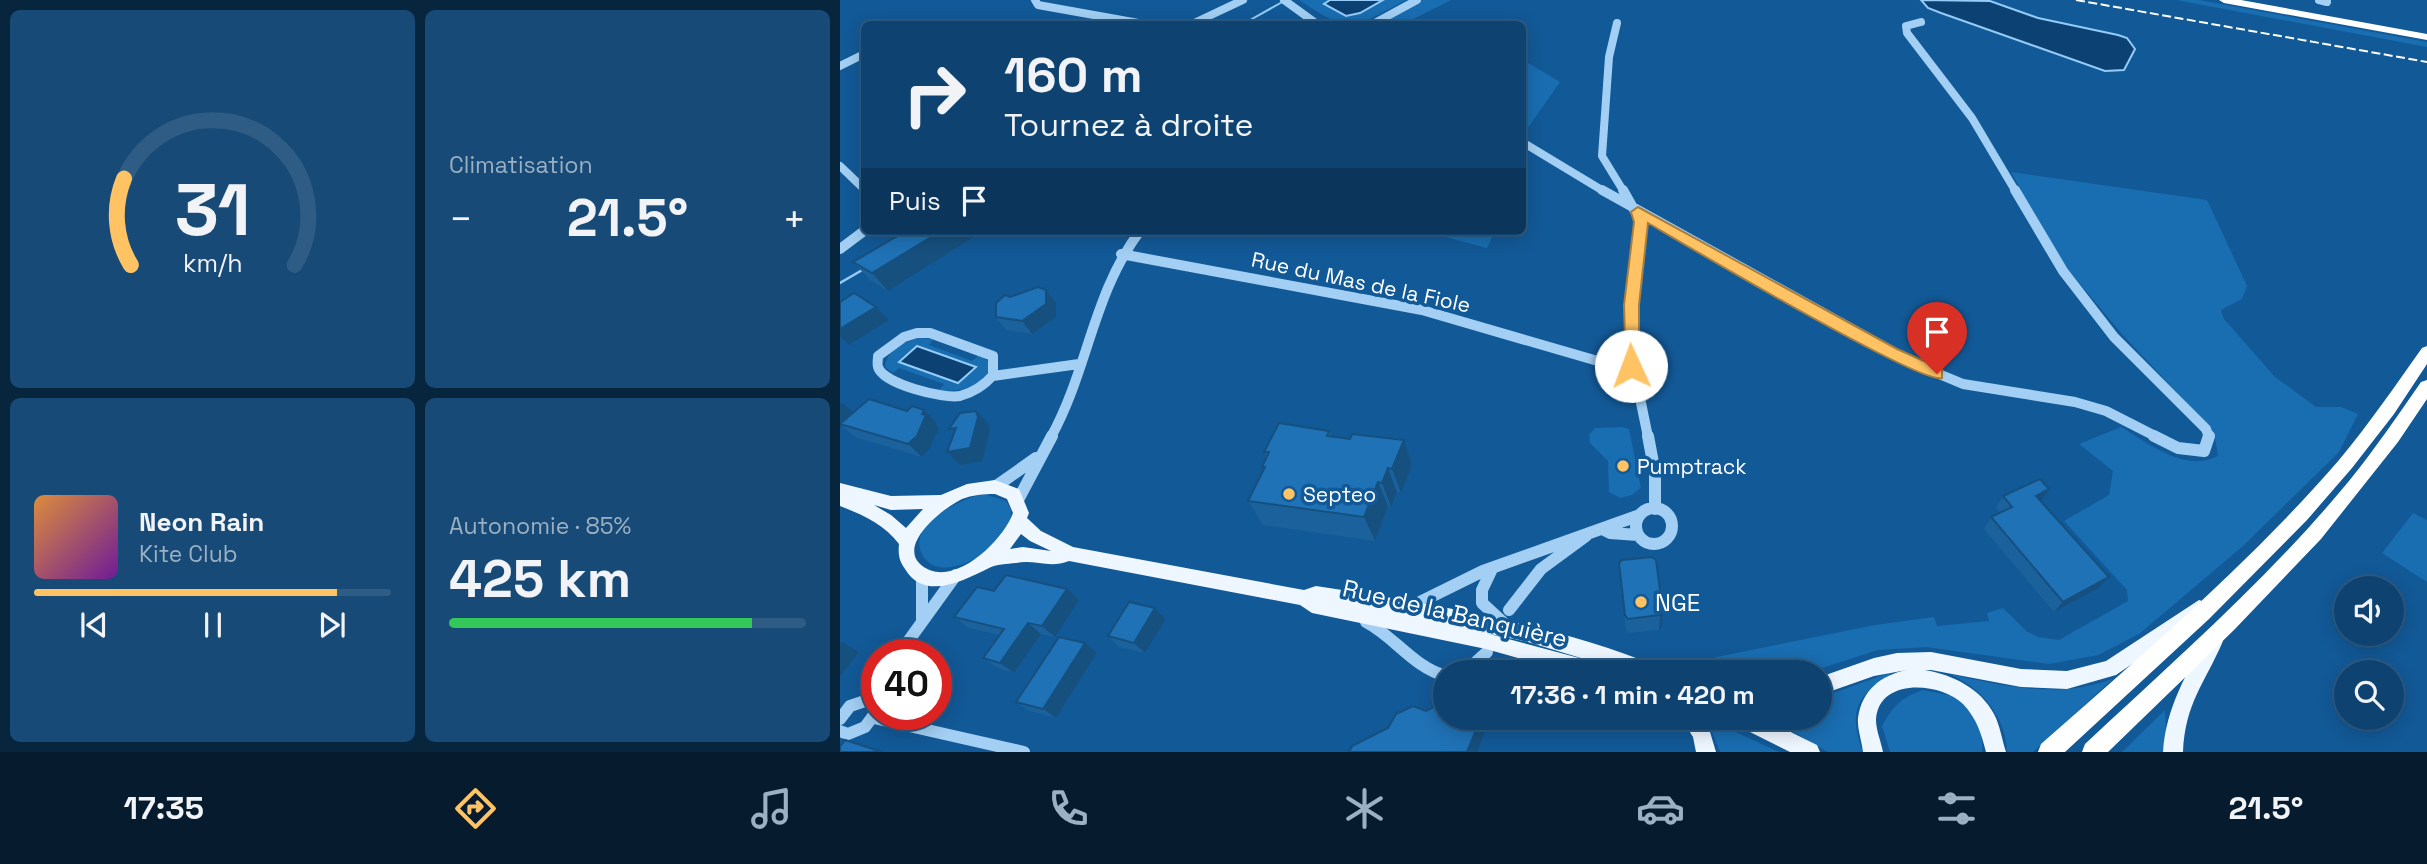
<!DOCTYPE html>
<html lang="fr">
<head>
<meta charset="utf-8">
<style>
	:root { --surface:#0e4371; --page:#174a76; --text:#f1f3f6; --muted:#9bb0c3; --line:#2e5c84; --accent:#ffc364 }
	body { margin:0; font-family:"Space Grotesk",sans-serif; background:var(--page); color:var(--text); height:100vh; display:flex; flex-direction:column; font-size:26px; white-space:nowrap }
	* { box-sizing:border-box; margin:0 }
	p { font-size:23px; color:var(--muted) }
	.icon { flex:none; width:38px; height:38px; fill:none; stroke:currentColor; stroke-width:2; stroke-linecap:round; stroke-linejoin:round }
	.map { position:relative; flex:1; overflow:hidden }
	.side { display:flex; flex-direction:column; gap:10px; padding:10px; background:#08253e; width:840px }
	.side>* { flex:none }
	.top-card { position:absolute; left:21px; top:21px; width:665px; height:214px; border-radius:10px; box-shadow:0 4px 18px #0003,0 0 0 2px var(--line); background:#0e4371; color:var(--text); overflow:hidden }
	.buttons { position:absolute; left:1494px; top:576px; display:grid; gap:14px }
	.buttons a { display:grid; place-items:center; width:70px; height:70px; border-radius:50%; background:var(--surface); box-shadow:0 4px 18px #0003,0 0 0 2px var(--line); font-size:35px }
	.speed { position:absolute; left:21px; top:639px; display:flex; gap:14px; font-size:35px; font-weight:700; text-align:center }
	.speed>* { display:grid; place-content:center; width:91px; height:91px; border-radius:50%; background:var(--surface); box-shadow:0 4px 18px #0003,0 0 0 2px var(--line); line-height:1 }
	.speed .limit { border:10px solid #d22; background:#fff; color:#111 }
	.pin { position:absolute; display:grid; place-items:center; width:60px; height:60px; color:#fff; margin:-72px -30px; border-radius:50% 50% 50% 0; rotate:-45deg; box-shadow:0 0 7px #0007 }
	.pin .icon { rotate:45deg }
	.me { position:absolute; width:77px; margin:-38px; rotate:358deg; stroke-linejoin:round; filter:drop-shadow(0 0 5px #0008) }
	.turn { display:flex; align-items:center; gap:24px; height:147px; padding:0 28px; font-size:32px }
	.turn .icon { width:91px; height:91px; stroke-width:2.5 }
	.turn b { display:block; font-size:49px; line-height:60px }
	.then { display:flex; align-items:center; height:66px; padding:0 28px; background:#0003; gap:14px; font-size:26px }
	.big { font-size:52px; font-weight:800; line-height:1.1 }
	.side .widget { flex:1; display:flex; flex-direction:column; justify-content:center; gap:10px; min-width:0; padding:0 24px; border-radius:10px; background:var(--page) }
	.side .dial { align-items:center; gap:0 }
	.dial svg { height:182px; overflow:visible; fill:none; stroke:var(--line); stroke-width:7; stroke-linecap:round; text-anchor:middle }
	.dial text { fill:var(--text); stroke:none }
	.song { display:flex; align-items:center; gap:21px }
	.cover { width:84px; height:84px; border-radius:10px; background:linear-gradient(135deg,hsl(30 70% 55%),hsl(280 70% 35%)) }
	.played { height:7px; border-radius:4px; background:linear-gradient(90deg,var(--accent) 85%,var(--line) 85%) }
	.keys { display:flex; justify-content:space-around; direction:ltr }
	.heat { display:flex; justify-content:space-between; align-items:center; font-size:38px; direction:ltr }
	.charge { height:10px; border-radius:5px; background:linear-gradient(90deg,#34c759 85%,var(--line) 0) }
	.side .tiles { flex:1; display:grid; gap:10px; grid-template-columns:repeat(2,1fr) }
	.trip { position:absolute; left:593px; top:660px; width:399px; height:70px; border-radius:35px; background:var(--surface); box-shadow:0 4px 18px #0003,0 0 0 2px var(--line); font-weight:800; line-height:70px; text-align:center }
	.tabs { display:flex; height:112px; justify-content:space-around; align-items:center; background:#061b2d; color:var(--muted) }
	.tabs .icon { width:49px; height:49px }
	.tabs .selected { color:var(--accent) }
	.tabs b { font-size:32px; color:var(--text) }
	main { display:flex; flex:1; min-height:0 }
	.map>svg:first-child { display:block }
	.green { fill:#196db1 }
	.water { fill:#0b4173; stroke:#94cbf7; stroke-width:2 }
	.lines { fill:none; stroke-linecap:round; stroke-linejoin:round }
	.stream-far1 { stroke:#94cbf7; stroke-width:2 }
	.stream { stroke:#94cbf7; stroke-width:2.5 }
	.minor-far2 { stroke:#a2cff3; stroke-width:8 }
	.minor-far1 { stroke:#a2cff3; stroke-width:10 }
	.minor { stroke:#a2cff3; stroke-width:12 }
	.major { fill:#eef6ff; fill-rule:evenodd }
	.highway { fill:#fff; fill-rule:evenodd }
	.rail { stroke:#fff; stroke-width:2; stroke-dasharray:9 3.5; stroke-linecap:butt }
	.wall { fill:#1b629d }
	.shaded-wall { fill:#16507f }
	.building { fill:#1f72b6; stroke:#16507f; stroke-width:2 }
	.route { fill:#ffc364; stroke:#a67f41; stroke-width:2 }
	.poi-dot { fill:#ffc364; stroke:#125997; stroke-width:2.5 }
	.labels { text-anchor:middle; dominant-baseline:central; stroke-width:7; stroke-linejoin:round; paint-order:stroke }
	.street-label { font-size:21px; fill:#fff; stroke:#125997 }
	.poi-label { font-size:21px; fill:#fff; stroke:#125997; text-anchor:start }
	.near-poi-label { font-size:24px; fill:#fff; stroke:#125997; text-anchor:start }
	.near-street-label { font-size:24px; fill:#fff; stroke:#125997 }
</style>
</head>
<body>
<main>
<section class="side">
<div class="tiles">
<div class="widget dial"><svg viewBox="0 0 100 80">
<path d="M14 69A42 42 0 1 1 86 69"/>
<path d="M14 69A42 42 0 0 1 11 31" stroke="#ffc364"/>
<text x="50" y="56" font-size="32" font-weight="700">31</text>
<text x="50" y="72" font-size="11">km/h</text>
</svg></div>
<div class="widget"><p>Climatisation</p>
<div class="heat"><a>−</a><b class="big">21.5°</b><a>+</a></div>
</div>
<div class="widget">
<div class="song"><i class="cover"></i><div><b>Neon Rain</b><p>Kite Club</p></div></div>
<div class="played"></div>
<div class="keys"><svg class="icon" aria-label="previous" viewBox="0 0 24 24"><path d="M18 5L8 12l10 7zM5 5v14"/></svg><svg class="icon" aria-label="pause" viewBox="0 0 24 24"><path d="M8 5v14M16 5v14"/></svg><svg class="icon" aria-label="next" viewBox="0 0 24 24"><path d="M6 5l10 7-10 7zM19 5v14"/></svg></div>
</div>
<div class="widget"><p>Autonomie · 85%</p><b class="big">425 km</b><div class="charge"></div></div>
</div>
</section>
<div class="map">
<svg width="1587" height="752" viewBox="0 0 1587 752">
	<rect width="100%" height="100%" fill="#125997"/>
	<path class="green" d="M459,0H566C511,29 512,35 459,0Z
		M583,0H611L564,24H539Z
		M1336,0H1359L1587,42V47Z
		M683,60L720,82L683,135Z
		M1171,172L1367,200L1407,286L1402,299L1381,310L1384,319L1435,377L1476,407H1501L1518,414L1499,452L1403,546L1299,634L1258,655L1209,664L1086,647L1038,650L970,672H874L852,662L1035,625L1094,617L1097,626L1149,621L1147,613L1163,608L1186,631L1198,637L1219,640L1288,601L1287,590L1224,521L1269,495L1273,471L1239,444L1281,427C1309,444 1346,473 1378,456L1374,432L1282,334L1219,259Z
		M583,231H655L647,248Z
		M79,338L94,339L89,345L132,361L139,355L148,361L150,369C138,388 120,393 99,390L104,384L59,368L53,373L45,367C48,348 62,343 79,338Z
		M782,427L789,429L801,488L792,495L780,498L769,492L768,461L750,443L749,435L755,428Z
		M144,494L166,501L171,510C171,527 163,535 151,547C138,561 97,580 83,556C64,525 122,498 144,494Z
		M1573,513L1587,520V582L1542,553Z
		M1057,670C1020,693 1006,708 1023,752H988L930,718H980V698Z
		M1109,674C1164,686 1220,700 1274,678L1193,752H1167C1167,718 1140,686 1109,674Z
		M1083,690L1118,697C1133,715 1144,729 1142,752H1050L1042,726C1053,706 1062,697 1083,690Z
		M1325,710L1327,752H1282Z
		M867,719L939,752H880Z"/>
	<path class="water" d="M490,0H543L520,13L506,16L484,4Z
		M1081,0L1150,1L1198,18L1278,35L1287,38L1295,49L1284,70L1265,71L1101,13L1088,8Z
		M77,346L136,367L118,383L59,362Z"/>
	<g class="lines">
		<path class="stream-far1" d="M403,24L444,1"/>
		<path class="stream" d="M0,283L24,269"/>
		<path class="minor-far2" d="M195,0L198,5L304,24
			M444,0L477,24
			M1479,0L1487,2
			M1081,22L1066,26L1067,33L1132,118L1176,192
			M777,23L769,57L762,156L784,192
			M352,24L403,0
			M533,24L577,0
			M0,66L24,54
			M682,142L765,192
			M0,166L24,189"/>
		<path class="minor-far1" d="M762,190L1075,364L1123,384L1235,402L1266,411L1317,437
			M783,190L801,222L790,313V349L808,437
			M1175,190L1223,271L1274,337L1366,429L1369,437
			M0,249L24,231
			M281,254L582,310L775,366H791
			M77,333H90L153,356V375C145,385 132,393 120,396C103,399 43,384 38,367C37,365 38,359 38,356L64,337Z
			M153,376L239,364
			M211,437C248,370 253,293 300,231"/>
		<path class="minor" d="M808,436L815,473V509
			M1314,436L1338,448L1364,451L1369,436
			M155,487L196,458
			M178,500L212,436
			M796 526a18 18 0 1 1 36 0a18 18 0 1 1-36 0Z
			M762,529L770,533L798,535
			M652,569L642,590V603L668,627
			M82,574V619
			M568,608L643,571L800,515
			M669,610L701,569L746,536
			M526,622C555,637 573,667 606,676
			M59,654L116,575
			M625,672L647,652
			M28,700L37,687
			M34,718L184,752
			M0,719L10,706L28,700L35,704L36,712L25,727L8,734L0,731"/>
		<path class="major" d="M155,480L179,489L189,513L187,518L201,531L233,547L464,590L476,586C591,604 709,622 817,666L820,672H787L688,642L570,617L646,633L758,663L764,666L767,672H727L646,649L472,613L460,605L229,561C209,569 195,559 176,563C167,564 156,564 149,568C124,580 85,602 65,569C59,561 58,554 59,544C44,524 23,515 0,506V483L51,496L101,495L127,484ZM155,494L167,499L173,513C163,541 111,592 80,564C58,543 105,507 122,499C132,495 144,494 155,494ZM34,505L51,510L83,509L66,528L51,515ZM181,534L190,541L211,551L183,547L170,549Z
			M1359,600L1365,602L1368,608L1365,614L1276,675L1227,689L1181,687L1091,670H1085C1113,675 1140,688 1154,714C1160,725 1162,740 1166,752H1146C1141,733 1137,719 1123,704C1101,682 1038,677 1036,720C1036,730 1041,742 1043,752H1023C1022,742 1017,728 1018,718C1022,690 1041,675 1067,670L1034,676L980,695V677L1034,658L1057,653L1091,652L1181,669L1227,671L1266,661Z
			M1374,633L1380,635L1383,641C1365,683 1345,703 1343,752H1323C1326,707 1347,673 1368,635Z
			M841,718H861L870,732L876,752H856L853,737Z
			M894,718H922L977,745L980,752H950L896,725Z"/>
		<path class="highway" d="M1379,0H1401L1587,34V40L1384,3Z
			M1587,346V364L1554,414L1512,468L1467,520L1369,619L1225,752H1198L1201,744C1304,653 1409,564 1499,460C1529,424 1555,386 1582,348Z
			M1587,380V399L1558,442L1481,539L1394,630L1268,752H1242L1245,744C1336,659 1430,577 1509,481C1535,449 1558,415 1581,382Z"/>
		<path class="rail" d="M1236,0L1587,62"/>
	</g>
	<path class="wall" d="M66,231H129L134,237L48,291L30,280L13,262Z
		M206,290L216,303V317L192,334L166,330L156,317L170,297Z
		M3,403L13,413L97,423L96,424L99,428L90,448L82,457L15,437L2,426L0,428Z
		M489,431L492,436L510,439L564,440L572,465L561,493L557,492L551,507L548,506L535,541L423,525L408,501L424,470L422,467L427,456L424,452Z
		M1163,496L1201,502L1269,577L1259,588L1214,612L1144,529L1151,517L1160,513L1156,508Z
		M812,557L822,626L819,630L789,633L786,629L780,578L779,563Z
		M154,591L239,600L215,637L201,634L174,673L158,668L143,658L160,635L129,628L114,617Z
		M315,608L326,619L305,653L279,647L268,636Z
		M257,653L216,718L190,711L176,702Z"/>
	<path class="shaded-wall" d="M101,231H129L134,237L48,291L32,273Z
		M206,290L216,303V317L192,334L182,321Z
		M36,307L49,320L9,345L0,336V329Z
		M3,403L17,416L0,424L2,426L0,428V405Z
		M84,410L97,423L96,424L99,428L90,448L82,457L68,444Z
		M136,411L148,423L150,430L142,461L120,465L107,452Z
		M564,440L572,465L561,493L552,469Z
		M548,468L557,492L551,507L542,483Z
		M538,482L548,506L535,541L524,517Z
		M1209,489L1201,501L1196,496Z
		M1269,577L1259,588L1214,612L1223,602Z
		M227,589L239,600L215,637L202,626Z
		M315,608L326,619L305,653L294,643Z
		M823,612L822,626L819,630L820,615Z
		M188,623L201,634L174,673L160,663Z
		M2,642L19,652L0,677V644Z
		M245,643L257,653L216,718L203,709Z
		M641,718H650L637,752H627Z"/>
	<path class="building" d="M66,231H101L32,273L13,262Z
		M198,287L206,290V304L182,321L156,317V303L165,295L170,297Z
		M14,293L36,307L0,329V302Z
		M29,399L67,411L72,406L84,410L82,414L86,415L77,436L68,444L0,424Z
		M136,411L138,417L130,448L107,452L116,428L109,429L120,413Z
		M439,423L489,431L487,436L510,439L512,434L564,440L552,469L548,468L542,483L538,482L524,517L408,501L425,467H422L429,452H424Z
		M1200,479L1209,489L1196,496L1269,577L1223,602L1151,517L1172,507L1163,496Z
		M812,557L816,560L823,612L820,615L788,619L785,615L779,563L782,560Z
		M166,575L227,589L202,626L188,623L160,663L143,658L164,629L114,617L137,587L154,591Z
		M289,602L315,608L294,643L268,636Z
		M219,637L245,643L203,709L176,702Z
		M606,701V718H641L627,752H509L512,746L548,728L556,714L573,706L586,711Z
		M5,740L42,752H0V746Z"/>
	<path class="route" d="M798,207L1057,349L1102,369V378C1080,385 844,244 808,223L799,305V366L791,372L786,370L784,305L794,222L791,212Z"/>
	<g class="poi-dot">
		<circle cx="783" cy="466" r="7"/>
		<circle cx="449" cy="494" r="7"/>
		<circle cx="801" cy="602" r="7"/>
	</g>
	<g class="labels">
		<g class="street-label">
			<text transform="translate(521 282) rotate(12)">Rue du Mas de la Fiole</text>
		</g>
		<g class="poi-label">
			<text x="797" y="466">Pumptrack</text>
			<text x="463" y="494">Septeo</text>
		</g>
		<g class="near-poi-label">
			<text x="815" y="602">NGE</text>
		</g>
		<g class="near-street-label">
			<text transform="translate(615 613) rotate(13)">Rue de la Banquière</text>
		</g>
	</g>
</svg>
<div class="buttons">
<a><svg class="icon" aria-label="sound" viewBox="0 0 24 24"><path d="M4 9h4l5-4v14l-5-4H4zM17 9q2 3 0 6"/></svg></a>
<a><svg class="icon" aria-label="search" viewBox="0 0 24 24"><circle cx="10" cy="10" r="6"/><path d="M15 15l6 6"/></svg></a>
</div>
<div class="speed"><div class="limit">40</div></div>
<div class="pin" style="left:1097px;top:374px;background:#d93025"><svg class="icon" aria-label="arrive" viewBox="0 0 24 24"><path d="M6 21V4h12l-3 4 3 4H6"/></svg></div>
<svg class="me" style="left:791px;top:366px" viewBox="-20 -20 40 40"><circle r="19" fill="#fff"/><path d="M0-13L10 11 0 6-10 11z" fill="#ffc364"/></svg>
<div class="trip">17:36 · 1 min · 420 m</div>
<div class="top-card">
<div class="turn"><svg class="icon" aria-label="right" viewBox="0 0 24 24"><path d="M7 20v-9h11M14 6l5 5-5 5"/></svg><div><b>160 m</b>Tournez à droite</div></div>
<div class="then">Puis<svg class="icon" aria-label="arrive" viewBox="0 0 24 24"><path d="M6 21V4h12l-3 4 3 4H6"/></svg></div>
</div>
</div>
</main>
<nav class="tabs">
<b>17:35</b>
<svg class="icon selected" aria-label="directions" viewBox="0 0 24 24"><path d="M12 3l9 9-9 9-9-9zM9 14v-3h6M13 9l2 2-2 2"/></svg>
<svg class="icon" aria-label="music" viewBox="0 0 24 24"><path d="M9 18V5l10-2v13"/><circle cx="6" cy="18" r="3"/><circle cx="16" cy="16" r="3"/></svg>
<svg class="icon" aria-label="phone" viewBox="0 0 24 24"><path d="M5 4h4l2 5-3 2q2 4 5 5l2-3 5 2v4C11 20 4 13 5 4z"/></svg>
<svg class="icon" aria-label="climate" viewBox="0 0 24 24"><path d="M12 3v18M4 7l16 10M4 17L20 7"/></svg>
<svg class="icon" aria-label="car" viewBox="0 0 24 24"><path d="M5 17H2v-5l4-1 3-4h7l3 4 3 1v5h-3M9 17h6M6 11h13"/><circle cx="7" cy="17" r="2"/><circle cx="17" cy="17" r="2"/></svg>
<svg class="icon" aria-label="filters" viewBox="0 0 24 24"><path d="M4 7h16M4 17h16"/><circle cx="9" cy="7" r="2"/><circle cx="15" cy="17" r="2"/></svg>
<b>21.5°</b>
</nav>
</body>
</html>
